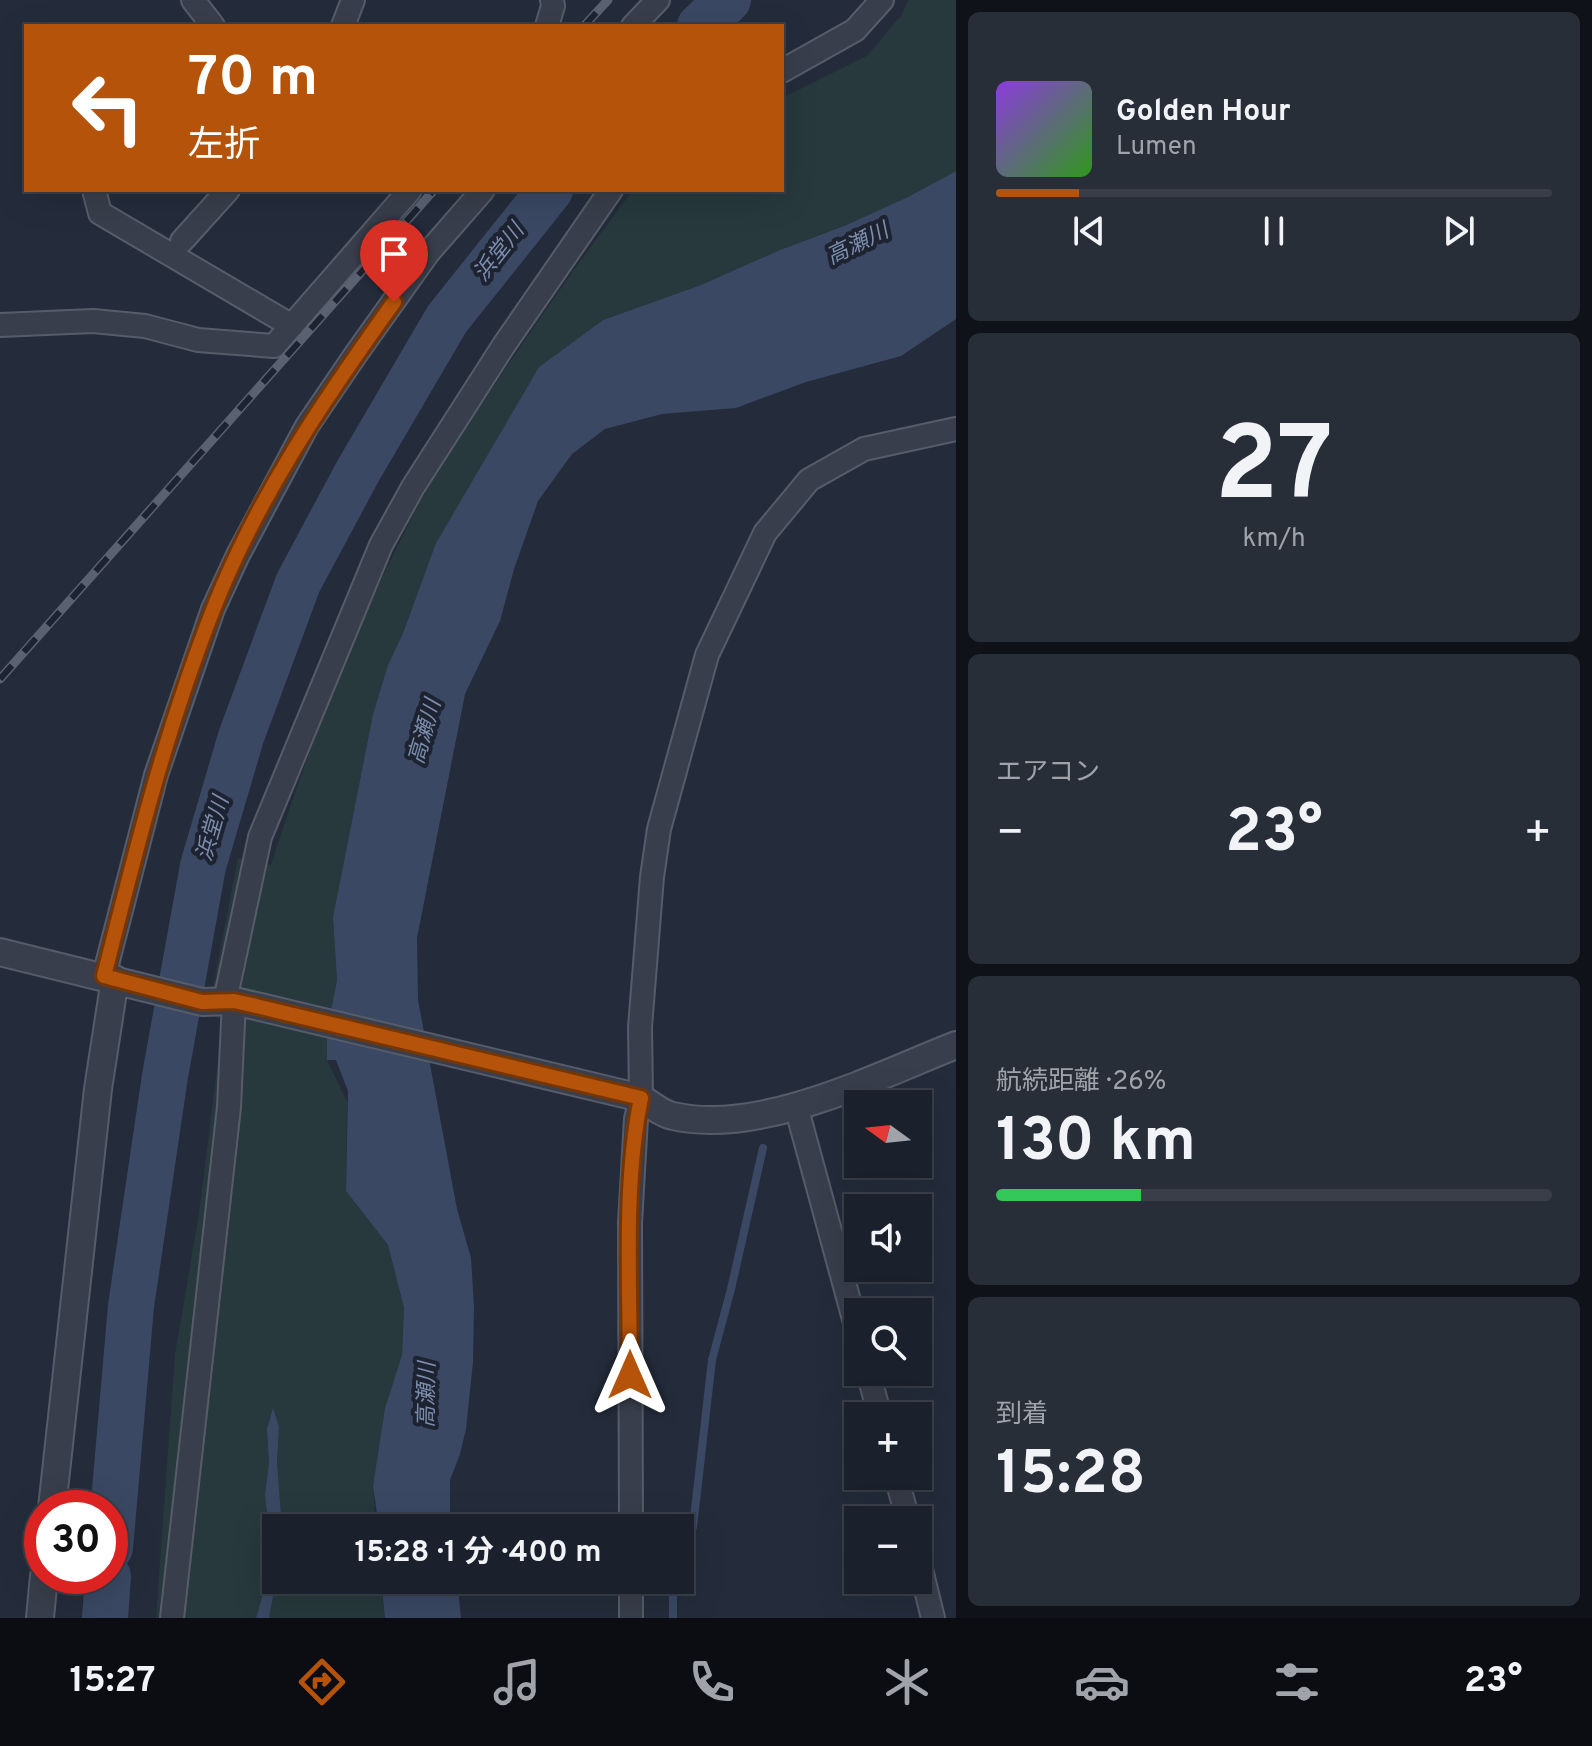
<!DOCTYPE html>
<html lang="ja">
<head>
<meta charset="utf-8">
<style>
	:root { --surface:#1b212c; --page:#282e38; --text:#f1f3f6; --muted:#a0a3a9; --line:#393e48; --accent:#b45309 }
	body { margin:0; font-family:Overpass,"Noto Sans JP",sans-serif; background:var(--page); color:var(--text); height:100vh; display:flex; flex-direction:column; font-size:30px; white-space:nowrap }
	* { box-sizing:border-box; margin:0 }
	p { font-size:26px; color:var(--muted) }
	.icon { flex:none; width:44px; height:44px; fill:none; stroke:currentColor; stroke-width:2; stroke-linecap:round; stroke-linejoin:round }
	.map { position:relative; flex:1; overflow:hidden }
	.panel { display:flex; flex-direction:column; gap:12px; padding:12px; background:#0f1218; width:636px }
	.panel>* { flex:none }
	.hud { position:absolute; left:24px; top:24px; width:760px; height:168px; border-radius:0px; box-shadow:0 8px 32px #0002,0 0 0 2px var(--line); background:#b45309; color:#fff; overflow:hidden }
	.needle { width:52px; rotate:285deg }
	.fabs { position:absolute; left:844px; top:1090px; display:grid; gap:16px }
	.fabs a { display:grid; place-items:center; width:88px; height:88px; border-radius:0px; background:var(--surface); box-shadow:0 8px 32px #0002,0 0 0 2px var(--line); font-size:40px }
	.speed { position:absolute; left:24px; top:1490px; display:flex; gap:16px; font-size:40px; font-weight:700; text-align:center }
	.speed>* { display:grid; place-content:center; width:104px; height:104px; border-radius:50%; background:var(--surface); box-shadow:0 8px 32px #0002,0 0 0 2px var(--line); line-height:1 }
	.speed .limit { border:12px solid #d22; background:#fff; color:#111 }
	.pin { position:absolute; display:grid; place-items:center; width:68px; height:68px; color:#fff; margin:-82px -34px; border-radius:50% 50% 50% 0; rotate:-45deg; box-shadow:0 0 8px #0007 }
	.pin .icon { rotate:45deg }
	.me { position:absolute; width:88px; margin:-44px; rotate:0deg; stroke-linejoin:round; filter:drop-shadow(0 0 6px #0008) }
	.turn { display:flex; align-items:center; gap:28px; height:168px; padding:0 32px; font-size:36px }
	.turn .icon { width:104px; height:104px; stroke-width:2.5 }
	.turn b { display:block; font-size:56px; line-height:68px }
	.big { font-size:60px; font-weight:700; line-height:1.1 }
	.panel .tile { flex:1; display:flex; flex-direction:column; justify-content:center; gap:12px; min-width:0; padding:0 28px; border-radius:12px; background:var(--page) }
	.panel .dial { align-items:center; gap:0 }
	.dial b { font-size:104px; line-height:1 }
	.song { display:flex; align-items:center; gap:24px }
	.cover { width:96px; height:96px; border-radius:12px; background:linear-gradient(135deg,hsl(270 70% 55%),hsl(110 70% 35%)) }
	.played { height:8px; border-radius:4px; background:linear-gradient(90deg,var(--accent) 15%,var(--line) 15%) }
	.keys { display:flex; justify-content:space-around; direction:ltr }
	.heat { display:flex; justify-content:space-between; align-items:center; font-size:44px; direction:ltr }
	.charge { height:12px; border-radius:6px; background:linear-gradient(90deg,#34c759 26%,var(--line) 0) }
	.trip { position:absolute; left:262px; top:1514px; width:432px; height:80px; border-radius:0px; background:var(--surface); box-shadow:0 8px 32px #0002,0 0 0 2px var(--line); font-weight:700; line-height:80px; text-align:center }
	.dock { display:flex; height:128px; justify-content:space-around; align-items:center; background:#0b0d12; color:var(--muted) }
	.dock .icon { width:56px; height:56px }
	.dock .on { color:var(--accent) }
	.dock b { font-size:36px; color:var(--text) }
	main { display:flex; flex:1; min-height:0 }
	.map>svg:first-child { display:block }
	.green { fill:#27393d }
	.water { fill:#3a4863 }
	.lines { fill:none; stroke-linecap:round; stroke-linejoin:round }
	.stream { stroke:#3a4863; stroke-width:8 }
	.river { stroke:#3a4863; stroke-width:46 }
	.minor-casing { stroke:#565c69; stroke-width:26 }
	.tertiary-casing { stroke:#565c69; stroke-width:30 }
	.minor { stroke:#383e4b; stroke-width:22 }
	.tertiary { stroke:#383e4b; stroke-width:26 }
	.rail-casing { stroke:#5a6272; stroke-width:9 }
	.rail { stroke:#1d2330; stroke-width:6; stroke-dasharray:18; stroke-linecap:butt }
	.route-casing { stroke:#753606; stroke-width:20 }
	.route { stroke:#b45309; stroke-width:14 }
	.labels { text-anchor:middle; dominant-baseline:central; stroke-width:8; stroke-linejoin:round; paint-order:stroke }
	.water-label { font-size:22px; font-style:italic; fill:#7c8dad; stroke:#1d2330 }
</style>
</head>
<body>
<main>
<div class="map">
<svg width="956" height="1618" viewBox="0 0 956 1618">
	<rect width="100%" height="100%" fill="#242c3b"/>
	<path class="green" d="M908,0H956V171L908,197L844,226L780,250L701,285L603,320L539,367L436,543L403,633L388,665L373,714L333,917L337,980L327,1032V1060L347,1102L346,1191L388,1245L404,1308L402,1355L385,1408L373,1486L376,1528H282L277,1462L279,1427L267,1429L269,1463L265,1495L270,1540L267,1580L256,1618H156L175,1354L199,1214L223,1021L208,1013L238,858L271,865C310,742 358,620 418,506C441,463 469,423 496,383C540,317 585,253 633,190H782V98L867,56L902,14Z
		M276,1580H380L385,1618H269Z"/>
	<path class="water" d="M956,171V319L901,356L806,382L736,408L662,414L605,429L572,454L538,501L514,569L500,621L465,694L417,938L418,1000L457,1209L471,1258L474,1307L473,1362L466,1429L460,1454L450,1480V1528H379L373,1486L385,1408L402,1355L404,1308L388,1245L346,1191L348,1091L336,1060H327V1032L337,980L333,917L373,714L388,665L403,633L436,543L539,367L603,320L701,285L780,250L844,226L908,197Z
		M273,1408L279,1427L277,1462L282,1528H276V1580L269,1618H256L267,1580L270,1540L265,1495L269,1463L267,1429Z
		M381,1580H457L461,1618H385Z"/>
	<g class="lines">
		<path class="stream" d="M680,1542L693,1527L712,1360L731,1289L763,1148
			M673,1618V1580"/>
		<path class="river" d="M700,26L728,0
			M110,1548L131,1306L165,1076L203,866L241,737L298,583L358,471L447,319L550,190
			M105,1618L108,1576"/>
		<defs>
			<path id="minor" d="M193,0L213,26
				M343,26L353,0
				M547,26L553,6L552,0
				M633,26L658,0
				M782,71L855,30L882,0
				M94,190L100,213L292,326
				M182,241L228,190
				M0,325L93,321L145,326L198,340L274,346L410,190
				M104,976L156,775L213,609L238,555L307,426L356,354L428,253L483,190
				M225,1001L260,837L381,545L413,487L504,345L611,190
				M796,1106L858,1334
				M868,1372L880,1416
				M896,1476L908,1520
				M631,1528L630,1223L636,1119L641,1098L640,1027L652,877L659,829L707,655L765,533L809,480L864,449L956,429
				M918,1557L933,1618
				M631,1580V1618
				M172,1618L229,1107L234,1001"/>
			<path id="tertiary" d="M0,952L202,1002L234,1001L256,1006L641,1098C650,1104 662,1114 673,1116C760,1136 875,1077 956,1045
				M52,1508L98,1089L115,979
				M40,1618L44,1576"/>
		</defs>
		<use href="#minor" class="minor-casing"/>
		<use href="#tertiary" class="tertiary-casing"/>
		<use href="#minor" class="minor"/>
		<use href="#tertiary" class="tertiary"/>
		<defs>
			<path id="rail" d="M584,26L608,0
				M0,679L434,190"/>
		</defs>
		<use href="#rail" class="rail-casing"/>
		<use href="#rail" class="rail"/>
	</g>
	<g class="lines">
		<defs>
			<path id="route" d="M394,302C325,398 256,499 213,610C166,729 135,853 104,976L202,1002L234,1001L256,1006L641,1098C623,1186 630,1285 630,1375"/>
		</defs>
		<use href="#route" class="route-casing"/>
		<use href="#route" class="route"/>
	</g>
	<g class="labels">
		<g class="water-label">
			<text transform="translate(858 245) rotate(-26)">高瀬川</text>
			<text transform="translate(500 253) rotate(-52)">浜堂川</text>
			<text transform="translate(426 732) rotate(-74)">高瀬川</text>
			<text transform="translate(214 829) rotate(-74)">浜堂川</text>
			<text transform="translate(428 1395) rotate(-89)">高瀬川</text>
		</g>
	</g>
</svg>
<div class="fabs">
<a><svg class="needle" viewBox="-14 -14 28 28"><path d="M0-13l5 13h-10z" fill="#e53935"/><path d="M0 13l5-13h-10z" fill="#a0a3a9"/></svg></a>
<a><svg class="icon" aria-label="sound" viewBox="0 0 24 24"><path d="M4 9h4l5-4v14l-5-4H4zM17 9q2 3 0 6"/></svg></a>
<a><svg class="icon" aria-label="search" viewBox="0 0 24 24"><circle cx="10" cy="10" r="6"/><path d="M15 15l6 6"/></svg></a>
<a>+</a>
<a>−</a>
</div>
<div class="speed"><div class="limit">30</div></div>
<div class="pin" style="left:394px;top:302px;background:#d93025"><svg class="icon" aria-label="arrive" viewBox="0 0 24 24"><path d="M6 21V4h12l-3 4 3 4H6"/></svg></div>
<svg class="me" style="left:630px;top:1375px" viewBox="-20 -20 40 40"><path d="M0-17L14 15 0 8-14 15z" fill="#b45309" stroke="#fff" stroke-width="4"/></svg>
<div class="trip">15:28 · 1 分 · 400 m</div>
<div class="hud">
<div class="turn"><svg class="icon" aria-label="left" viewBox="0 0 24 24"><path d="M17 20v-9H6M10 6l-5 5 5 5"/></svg><div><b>70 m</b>左折</div></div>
</div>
</div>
<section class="panel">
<div class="tile">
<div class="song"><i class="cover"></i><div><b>Golden Hour</b><p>Lumen</p></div></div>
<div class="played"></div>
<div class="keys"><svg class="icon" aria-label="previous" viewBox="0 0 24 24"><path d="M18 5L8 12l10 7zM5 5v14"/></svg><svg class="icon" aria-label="pause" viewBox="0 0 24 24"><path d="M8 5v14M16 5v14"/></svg><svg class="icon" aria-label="next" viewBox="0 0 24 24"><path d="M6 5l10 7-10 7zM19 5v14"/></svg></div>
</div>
<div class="tile dial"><b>27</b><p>km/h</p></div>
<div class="tile"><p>エアコン</p>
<div class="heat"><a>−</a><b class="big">23°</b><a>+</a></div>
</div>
<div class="tile"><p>航続距離 · 26%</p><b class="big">130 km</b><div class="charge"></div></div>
<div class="tile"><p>到着</p><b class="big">15:28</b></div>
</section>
</main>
<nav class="dock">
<b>15:27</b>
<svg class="icon on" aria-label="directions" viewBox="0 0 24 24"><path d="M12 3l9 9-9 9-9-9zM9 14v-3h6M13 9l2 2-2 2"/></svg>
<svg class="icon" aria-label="music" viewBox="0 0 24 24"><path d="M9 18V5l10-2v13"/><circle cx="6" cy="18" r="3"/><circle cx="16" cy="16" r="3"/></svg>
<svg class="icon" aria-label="phone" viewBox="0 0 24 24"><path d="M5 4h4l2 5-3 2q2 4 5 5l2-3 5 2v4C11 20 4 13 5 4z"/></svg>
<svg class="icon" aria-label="climate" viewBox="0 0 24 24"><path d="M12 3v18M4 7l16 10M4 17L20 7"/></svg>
<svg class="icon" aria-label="car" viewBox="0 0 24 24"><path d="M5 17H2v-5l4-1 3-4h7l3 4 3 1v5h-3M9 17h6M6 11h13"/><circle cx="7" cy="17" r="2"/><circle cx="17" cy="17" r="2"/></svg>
<svg class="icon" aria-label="filters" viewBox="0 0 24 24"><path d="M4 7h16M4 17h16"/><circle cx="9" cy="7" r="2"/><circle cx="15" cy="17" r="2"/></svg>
<b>23°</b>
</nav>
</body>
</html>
